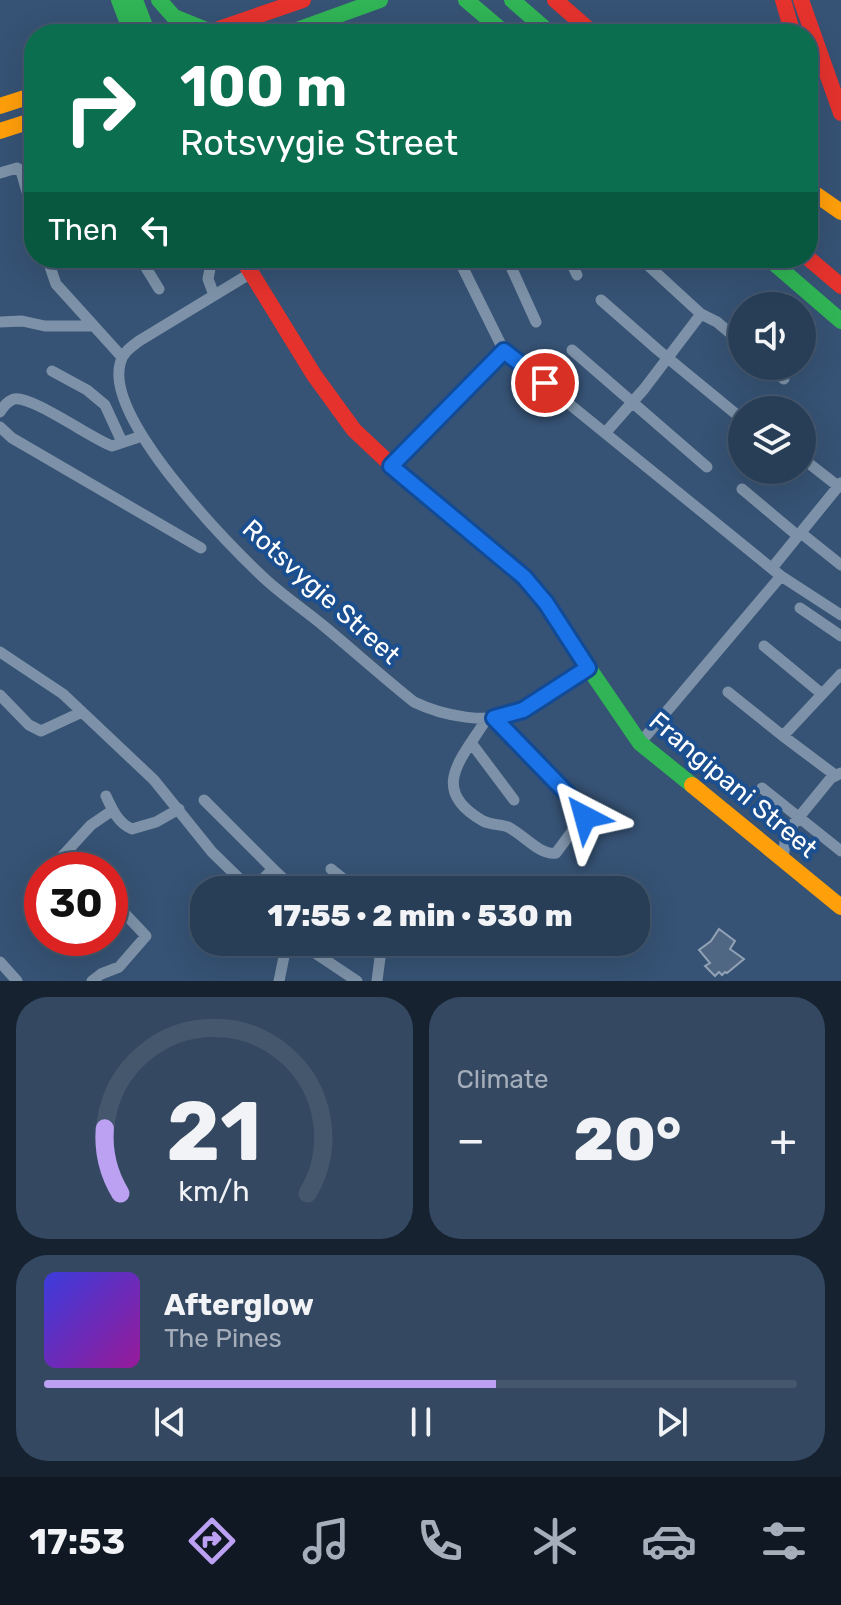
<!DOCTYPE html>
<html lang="en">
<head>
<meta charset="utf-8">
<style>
	:root { --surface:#283e57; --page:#344961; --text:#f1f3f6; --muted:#a5aeba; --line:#44576d; --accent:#bca0f2 }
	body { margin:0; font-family:Rubik,sans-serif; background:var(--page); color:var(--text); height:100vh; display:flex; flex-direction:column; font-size:30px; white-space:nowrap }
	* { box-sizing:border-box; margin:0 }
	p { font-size:26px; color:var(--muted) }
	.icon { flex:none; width:44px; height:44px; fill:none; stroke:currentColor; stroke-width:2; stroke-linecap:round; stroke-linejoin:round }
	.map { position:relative; height:981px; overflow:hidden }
	.sheet { display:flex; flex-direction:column; gap:16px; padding:16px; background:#162230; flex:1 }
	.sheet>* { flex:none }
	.top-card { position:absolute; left:24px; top:24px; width:794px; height:244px; border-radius:32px; box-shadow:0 8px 32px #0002,0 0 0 2px var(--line); background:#0b6e4f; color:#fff; overflow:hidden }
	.tools { position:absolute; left:728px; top:292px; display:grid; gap:16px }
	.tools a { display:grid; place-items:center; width:88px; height:88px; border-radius:50%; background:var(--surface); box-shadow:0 8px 32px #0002,0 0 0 2px var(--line); font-size:40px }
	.speed { position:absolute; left:24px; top:852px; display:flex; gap:16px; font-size:40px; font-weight:700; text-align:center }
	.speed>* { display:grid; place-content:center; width:104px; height:104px; border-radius:50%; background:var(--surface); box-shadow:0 8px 32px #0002,0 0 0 2px var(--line); line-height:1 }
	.speed .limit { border:12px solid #d22; background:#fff; color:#111 }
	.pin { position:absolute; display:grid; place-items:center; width:68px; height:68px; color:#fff; margin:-34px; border:4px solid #fff; border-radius:50%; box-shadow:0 2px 8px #0007 }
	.me { position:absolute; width:88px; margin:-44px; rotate:321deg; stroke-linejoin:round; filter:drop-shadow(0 0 6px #0008) }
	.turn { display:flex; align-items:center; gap:28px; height:168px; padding:0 24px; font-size:36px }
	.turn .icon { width:104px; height:104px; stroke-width:2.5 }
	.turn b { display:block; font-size:56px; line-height:68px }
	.then { display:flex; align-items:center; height:76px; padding:0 24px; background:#0003; gap:16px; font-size:30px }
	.big { font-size:60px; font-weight:800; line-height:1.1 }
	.sheet .tile { flex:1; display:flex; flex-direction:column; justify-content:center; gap:12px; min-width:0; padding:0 28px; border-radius:32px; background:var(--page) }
	.sheet .dial { align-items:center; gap:0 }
	.dial svg { height:208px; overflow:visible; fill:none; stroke:var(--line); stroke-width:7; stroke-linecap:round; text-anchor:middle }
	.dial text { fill:var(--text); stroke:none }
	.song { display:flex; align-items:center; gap:24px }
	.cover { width:96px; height:96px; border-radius:12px; background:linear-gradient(135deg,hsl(240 70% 55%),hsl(300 70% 35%)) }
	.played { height:8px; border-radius:4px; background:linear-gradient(90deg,var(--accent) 60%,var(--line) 60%) }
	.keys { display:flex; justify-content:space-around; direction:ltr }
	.heat { display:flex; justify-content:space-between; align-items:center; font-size:44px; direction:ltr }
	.sheet .tiles { flex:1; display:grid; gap:16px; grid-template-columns:1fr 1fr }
	.tile:last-child { grid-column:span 2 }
	.trip { position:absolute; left:190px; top:876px; width:460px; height:80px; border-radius:32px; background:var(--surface); box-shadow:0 8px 32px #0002,0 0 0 2px var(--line); font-weight:800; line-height:80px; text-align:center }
	.tabs { display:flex; height:128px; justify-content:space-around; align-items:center; background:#101923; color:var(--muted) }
	.tabs .icon { width:56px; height:56px }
	.tabs .on { color:var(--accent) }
	.tabs b { font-size:36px; color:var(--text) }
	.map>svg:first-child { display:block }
	.building { fill:#506783; stroke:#92a2b6; stroke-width:2 }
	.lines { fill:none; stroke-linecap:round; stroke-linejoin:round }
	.street { stroke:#7d92a8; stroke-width:11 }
	.fast { stroke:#30b455; stroke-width:16 }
	.slow { stroke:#ff9f0a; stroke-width:16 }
	.jam { stroke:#e5322d; stroke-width:16 }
	.route-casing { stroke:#114b97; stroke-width:20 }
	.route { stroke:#1a73e8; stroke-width:14 }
	.labels { text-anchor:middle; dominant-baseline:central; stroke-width:8; stroke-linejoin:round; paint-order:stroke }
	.street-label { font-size:26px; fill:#fff; stroke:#1b4f8f }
</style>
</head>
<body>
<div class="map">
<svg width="841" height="981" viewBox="0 0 841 981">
	<rect width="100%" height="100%" fill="#365274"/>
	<path class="building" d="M719,929L735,941L730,949L744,959L727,973L725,972L722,975L719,972L715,976L705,966L710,963L699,950L711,941Z"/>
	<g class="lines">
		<path class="street" d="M0,173L17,168L21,171L34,216
			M47,258L56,284L122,357
			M140,258L159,289
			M212,258L208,279L214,295
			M458,258L504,351L781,576L841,615
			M507,258L536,322
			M569,258L577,275
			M251,273L139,341C131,347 122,353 120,364C106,419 225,541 263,577C283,596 305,610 325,627C355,652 384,678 414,702C443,716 488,725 519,712C543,701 566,682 588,668
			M601,300L658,350L742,419
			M701,314L717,322L742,343
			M0,322L22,321L45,326H91
			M572,350L707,467
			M769,366L784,379
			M52,371L87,390L105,405L122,442
			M0,412C3,407 8,401 14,399C31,395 92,439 112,446L142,436
			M0,427L12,438L201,548
			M606,432L644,389L701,314L640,258
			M802,458L839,487
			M391,466L504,351
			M742,489L798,536
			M801,533L841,565
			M772,568L841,483
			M800,608L841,636
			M764,646L822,694
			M0,652L63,694L154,780L212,852L251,890
			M728,692L783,736L841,674
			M0,695L29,725L41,731L82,712
			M487,718C463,758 427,789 483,821C491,825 500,824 508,827C523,834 540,856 556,853L585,814L494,718
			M783,736L835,775
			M640,743L781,576
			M472,744L514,800
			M762,788L841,851
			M106,796C112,809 118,823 132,829L156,822L179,809
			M204,800L273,869L252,890
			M783,860L786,833L831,778L841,773
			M56,863L91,825L113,810
			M273,869L292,887
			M331,869L357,890
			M312,951L357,981
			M0,962L17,981
			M92,981L101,974L119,967L146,936L110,898
			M279,981L287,942
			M377,981L382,942"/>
		<path class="fast" d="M119,0L132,34
			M135,0L148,34
			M159,0L174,17L211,32
			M466,0L506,34
			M512,0L551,34
			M286,34L380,0
			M768,258L841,321
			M422,494L532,585L640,743L692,785"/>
		<path class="slow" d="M0,106L34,95
			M0,131L34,120
			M808,189L841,212
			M692,785L841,907"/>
		<path class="jam" d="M555,0L594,34
			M783,0L793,34
			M801,0L841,113
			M204,34L303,0
			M242,258L314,375L354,430L422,494
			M808,258L841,286"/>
	</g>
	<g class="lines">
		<defs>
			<path id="route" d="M545,383L504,351L391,466L524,577L546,603L588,668L523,710L494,718L584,811L585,817"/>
		</defs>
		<use href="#route" class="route-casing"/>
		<use href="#route" class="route"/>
	</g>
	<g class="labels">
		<g class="street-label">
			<text transform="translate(321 592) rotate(42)">Rotsvygie Street</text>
			<text transform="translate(733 785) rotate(40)">Frangipani Street</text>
		</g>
	</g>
</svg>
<div class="tools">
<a><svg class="icon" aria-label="sound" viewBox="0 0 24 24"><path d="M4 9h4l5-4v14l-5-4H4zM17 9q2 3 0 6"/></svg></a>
<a><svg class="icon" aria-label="layers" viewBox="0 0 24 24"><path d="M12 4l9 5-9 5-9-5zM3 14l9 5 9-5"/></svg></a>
</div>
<div class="speed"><div class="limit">30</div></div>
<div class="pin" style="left:545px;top:383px;background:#d93025"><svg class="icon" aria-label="arrive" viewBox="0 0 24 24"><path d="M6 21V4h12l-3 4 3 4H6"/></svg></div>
<svg class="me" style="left:585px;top:817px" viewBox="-20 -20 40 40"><path d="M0-17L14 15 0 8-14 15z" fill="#1a73e8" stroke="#fff" stroke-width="4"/></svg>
<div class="trip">17:55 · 2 min · 530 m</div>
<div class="top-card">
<div class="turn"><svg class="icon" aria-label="right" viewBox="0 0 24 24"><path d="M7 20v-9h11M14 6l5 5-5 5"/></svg><div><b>100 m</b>Rotsvygie Street</div></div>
<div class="then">Then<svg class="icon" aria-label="left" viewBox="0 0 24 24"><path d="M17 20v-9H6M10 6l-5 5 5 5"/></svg></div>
</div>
</div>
<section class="sheet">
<div class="tiles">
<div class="tile dial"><svg viewBox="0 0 100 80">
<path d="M14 69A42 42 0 1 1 86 69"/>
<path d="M14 69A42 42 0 0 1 8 44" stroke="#bca0f2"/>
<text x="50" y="56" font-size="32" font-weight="700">21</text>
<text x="50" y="72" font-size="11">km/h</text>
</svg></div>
<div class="tile"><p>Climate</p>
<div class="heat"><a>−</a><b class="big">20°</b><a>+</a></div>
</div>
<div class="tile">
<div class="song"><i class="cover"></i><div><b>Afterglow</b><p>The Pines</p></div></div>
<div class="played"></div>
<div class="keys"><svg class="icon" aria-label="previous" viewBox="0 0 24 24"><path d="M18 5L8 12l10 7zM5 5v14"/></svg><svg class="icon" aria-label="pause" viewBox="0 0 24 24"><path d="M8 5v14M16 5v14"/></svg><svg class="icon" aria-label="next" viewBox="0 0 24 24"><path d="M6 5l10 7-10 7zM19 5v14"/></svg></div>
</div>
</div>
</section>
<nav class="tabs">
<b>17:53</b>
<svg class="icon on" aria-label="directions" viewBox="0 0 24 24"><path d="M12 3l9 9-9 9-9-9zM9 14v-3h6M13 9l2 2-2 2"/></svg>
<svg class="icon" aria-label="music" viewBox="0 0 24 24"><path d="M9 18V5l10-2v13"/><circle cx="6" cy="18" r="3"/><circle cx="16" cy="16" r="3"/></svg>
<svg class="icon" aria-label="phone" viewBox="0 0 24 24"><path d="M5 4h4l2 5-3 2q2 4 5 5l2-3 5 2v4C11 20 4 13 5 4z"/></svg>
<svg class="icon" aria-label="climate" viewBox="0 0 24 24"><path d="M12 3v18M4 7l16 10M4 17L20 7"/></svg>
<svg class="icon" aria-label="car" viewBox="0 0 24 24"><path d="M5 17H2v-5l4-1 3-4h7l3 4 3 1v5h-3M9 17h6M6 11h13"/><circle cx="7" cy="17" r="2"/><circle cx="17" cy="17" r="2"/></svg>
<svg class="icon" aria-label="filters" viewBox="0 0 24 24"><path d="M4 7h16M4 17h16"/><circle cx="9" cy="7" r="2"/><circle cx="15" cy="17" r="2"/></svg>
</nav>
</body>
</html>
